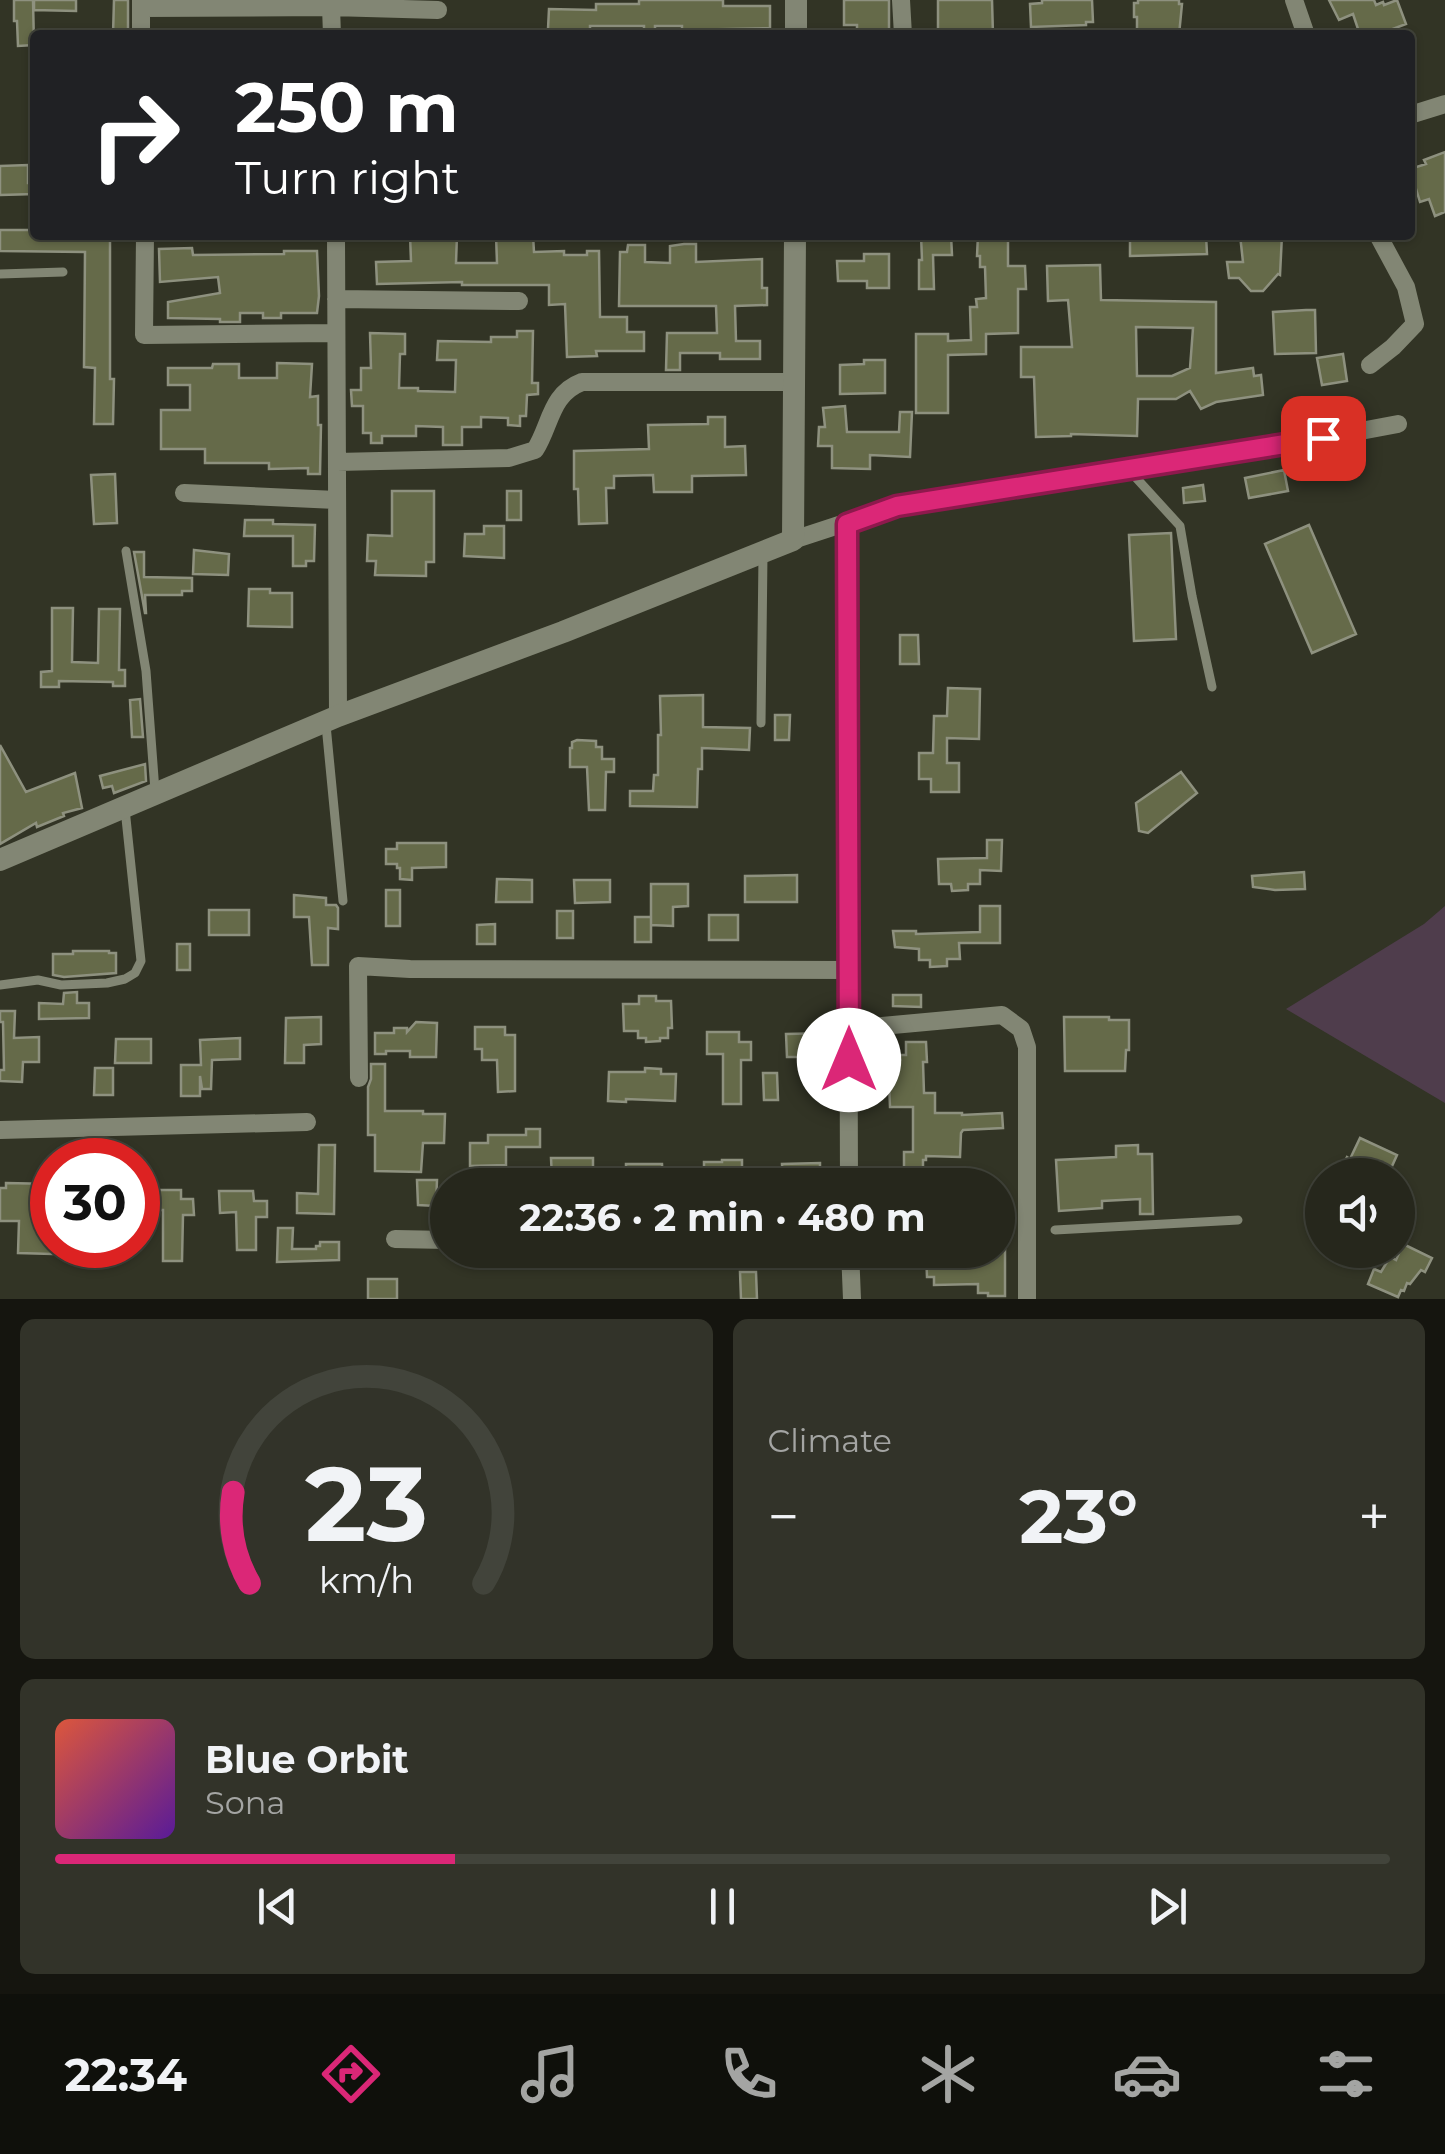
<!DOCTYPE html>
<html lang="en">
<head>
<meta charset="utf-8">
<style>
	:root { --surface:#26271c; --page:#323329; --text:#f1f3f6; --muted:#a4a5a3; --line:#42443b; --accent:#db2777 }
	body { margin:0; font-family:Montserrat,sans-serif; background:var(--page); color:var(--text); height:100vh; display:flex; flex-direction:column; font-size:38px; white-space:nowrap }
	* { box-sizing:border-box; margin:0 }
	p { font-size:32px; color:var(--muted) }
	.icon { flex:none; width:55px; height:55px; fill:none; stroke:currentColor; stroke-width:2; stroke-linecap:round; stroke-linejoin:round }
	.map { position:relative; height:1299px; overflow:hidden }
	.drawer { display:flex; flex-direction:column; gap:20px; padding:20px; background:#15150f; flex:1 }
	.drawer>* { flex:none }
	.top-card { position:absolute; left:30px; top:30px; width:1385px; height:210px; border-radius:10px; box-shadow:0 2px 8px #0004,0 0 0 2px var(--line); background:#202124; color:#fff; overflow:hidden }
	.buttons { position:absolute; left:1305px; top:1158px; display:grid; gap:20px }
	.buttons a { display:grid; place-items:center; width:110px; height:110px; border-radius:50%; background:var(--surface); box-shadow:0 2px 8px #0004,0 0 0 2px var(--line); font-size:50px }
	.speed { position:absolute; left:30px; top:1138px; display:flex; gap:20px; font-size:50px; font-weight:700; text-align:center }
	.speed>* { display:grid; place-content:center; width:130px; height:130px; border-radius:50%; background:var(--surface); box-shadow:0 2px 8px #0004,0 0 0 2px var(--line); line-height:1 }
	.speed .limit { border:15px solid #d22; background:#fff; color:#111 }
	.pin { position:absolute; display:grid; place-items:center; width:85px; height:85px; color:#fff; margin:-42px; border-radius:20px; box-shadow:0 5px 15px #0006 }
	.me { position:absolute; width:110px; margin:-55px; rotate:0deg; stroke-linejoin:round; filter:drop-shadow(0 0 8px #0008) }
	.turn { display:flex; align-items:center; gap:35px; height:210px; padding:0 40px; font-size:45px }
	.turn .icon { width:130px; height:130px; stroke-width:2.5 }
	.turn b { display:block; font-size:70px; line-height:85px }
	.big { font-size:75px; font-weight:700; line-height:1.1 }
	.drawer .card { flex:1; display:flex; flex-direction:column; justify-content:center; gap:15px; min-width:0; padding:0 35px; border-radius:15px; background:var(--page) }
	.drawer .dial { align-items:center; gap:0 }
	.dial svg { height:260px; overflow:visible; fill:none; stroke:var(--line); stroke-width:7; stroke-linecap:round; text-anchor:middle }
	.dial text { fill:var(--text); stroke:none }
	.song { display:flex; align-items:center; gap:30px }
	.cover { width:120px; height:120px; border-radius:15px; background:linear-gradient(135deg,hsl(10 70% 55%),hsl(270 70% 35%)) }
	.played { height:10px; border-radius:5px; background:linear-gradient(90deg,var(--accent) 30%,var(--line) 30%) }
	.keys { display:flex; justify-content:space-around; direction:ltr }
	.heat { display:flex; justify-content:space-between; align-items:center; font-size:55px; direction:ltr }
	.drawer .tiles { flex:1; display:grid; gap:20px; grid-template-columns:1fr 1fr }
	.card:last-child { grid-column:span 2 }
	.trip { position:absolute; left:430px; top:1168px; width:585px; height:100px; border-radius:50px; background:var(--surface); box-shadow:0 2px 8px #0004,0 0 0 2px var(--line); font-weight:700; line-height:100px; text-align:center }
	.dock { display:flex; height:160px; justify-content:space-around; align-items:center; background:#0f100b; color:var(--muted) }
	.dock .icon { width:70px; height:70px }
	.dock .on { color:var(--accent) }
	.dock b { font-size:45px; color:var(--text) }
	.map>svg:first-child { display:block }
	.green { fill:#4f3d4c }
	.building { fill:#656a49; stroke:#8e917f; stroke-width:2.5; fill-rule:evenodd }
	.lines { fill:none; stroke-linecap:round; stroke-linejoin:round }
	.service { stroke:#828674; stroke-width:9 }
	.minor { stroke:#828674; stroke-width:18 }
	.tertiary { stroke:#828674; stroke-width:22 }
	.route-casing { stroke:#8e194d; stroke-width:25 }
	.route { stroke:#db2777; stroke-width:18 }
</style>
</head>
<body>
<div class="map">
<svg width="1445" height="1299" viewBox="0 0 1445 1299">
	<rect width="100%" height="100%" fill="#323425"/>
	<path class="green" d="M1445,906V1103L1286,1009L1424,924Z"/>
	<path class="building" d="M14,0H33L34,45L18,46L17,21H14Z
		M34,0H76V11L34,10Z
		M114,0H128V35H113Z
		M639,0H723V6H770V28L682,30V26H655V30H644V26H590V30L548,29L549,9L596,10V4H639Z
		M844,0H889V35H857V25H844Z
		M938,0H992L993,35H938Z
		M1042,0H1092L1093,22H1086V25L1031,27L1030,4L1042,3Z
		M1138,0H1179V4H1182L1179,35H1137V17H1134V3H1138Z
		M1329,0H1374L1376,5L1383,2L1384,5L1397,0L1406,24L1377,35H1360L1353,14L1339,20Z
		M1445,152V212L1435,216L1429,199L1420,202L1410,169L1426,164L1424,160Z
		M28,165V183H35V194L0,195V166Z
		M0,230H35V235H110V379H114L113,424H94L95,368L84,367L85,252L0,251Z
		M410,235H457L456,263H497L496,235H533L534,252L564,251V255H587V251H599L600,317H627V332H644V351H596L597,356L567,357L565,304L549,305V285H462V282L377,284L376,262L411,261Z
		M921,235H951L952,255H933L934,289H919V260H922Z
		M978,235H1008V266H1025L1026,289H1018V333L986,334V354L948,355V413H916V334H948V341L971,340L970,307H977L976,299L986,298L985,267H980V256H977Z
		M1130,235H1206L1207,254L1130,256Z
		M1240,235H1282L1280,275L1278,274L1263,291H1251L1239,278H1229L1227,262H1243Z
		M684,244H696V262L762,259V288H767V305L735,306L736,341H760V359H720V353H680V370H666L667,333H717L716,306H619L620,252H627L628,245H645V262L670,263V246Z
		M192,248L193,255L284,254V251H317L319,296L317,313H281V318H263V313H240V322H220V319L168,318V302L220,293L218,277L160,282L159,249Z
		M864,254H889V288H867V281H838L837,261H864Z
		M1100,265L1101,300L1216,302V373L1253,368L1254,376L1261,375L1263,395L1216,402L1201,409L1190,391L1176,399H1138L1137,436L1071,434V436L1036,437L1034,377H1021V347H1072L1068,300L1048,301L1047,266ZM1136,327L1193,328L1190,368L1172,376H1137Z
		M1306,310H1315L1316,353L1275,354L1273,312Z
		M517,331H533L532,383H538V394L527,395L526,416H520V426L508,425V418L481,417V427H462V445H443V427L416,426V436H382V443H371V433H363V406H352L351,390H361V368H371L370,333L405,334V354H400L399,388H418V391L455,392L456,360H437L438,341L491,342V337H517Z
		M1343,354L1347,381L1322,385L1317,358Z
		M864,360H885V393L840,394V365L864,364Z
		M277,363L312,364L310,397L318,396V425H321L320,474H308V468L269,469V463H205V449H161V410H190V385H168V368H212L213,364H239V378H277Z
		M845,406L847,432H899L900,412H912L910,457L870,455V469L832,468V446H818L819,427H825L823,408Z
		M708,417H725V447L745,446L746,475L692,476V492H654L653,475L614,476V488H606L607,523L579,524L578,489H574V451L649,449L648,425L708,424Z
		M1284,470L1288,491L1249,498L1245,478Z
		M115,474L117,523L94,524L91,475Z
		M1203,485L1205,501L1184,503L1183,488Z
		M392,491H434V562H426V576L375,575L376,561H367L368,535L392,536Z
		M507,491H521V520H507Z
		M245,520H273V524L315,525L314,561H306V566H293V536H244Z
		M1309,525L1356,634L1312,653L1265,544Z
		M484,526H504V558L464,556L465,534H484Z
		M1171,533L1176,639L1134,641L1129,535Z
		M194,550L229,554L228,575L193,574Z
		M134,552H144V577L192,578V591H182V595H145L146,613H145Z
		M249,589H270V593H292V627L248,626Z
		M52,608H73L72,662L98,663L99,609H120L119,670H125V686H113V682L59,681V687H41V672L52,671Z
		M900,635H918L919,664H900Z
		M948,688L980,689L979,739L947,738V763H959V792H931V779H919V753H933L934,716H947Z
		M703,695V727L750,728L749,750L702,748V769H698L697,807L630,806V791H653L654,775H658V735H661L660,696Z
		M140,699L143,737H132L130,700Z
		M775,715H790L789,740H775Z
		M577,740L596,741V747H602V759H614V772H606L605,810H589L587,767H570V748H572V742Z
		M0,745L26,792L75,773L82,808L63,813L64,816L37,827L36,823L0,844Z
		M145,764L146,781L114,793L112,786L103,788L100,776Z
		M1181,772L1197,793L1148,833L1139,831L1136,803Z
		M987,840H1002L1001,871L980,870V884H968V890L952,891L951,884H939L938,859L987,858Z
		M397,843H446V867L412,868V880L400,879V868H397V864H386V849H397Z
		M1304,872L1305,889L1275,890L1253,887L1252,876Z
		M797,875V902H745V876Z
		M497,879L532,880V902H496Z
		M574,880H610V902L575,903Z
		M651,884H688V906L673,907V926L651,925Z
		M386,890H400V926H386Z
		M294,895L326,898V905H336L338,908V929L328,928V965H312L309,917H294Z
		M980,906H1000V943H959L960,959H947V966L930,967V960H919V949L895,947L893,931H916V934L980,932Z
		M209,910H249V935H209Z
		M557,911H573V938H557Z
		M709,915H738V940H709Z
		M635,917H651V942H635Z
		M495,924V944H477V925Z
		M177,944H190V970H177Z
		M73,951H109V953H116V973L64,977L53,975V954H73Z
		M77,992V1003H89V1018L39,1019V1003L63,1004L64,993Z
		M893,995H921V1007L893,1006Z
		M639,996H656V1001H671L672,1028H668V1038H660V1041L646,1042V1038H638V1031H624L623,1004H639Z
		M0,1011H15L14,1038L39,1037V1062H23L22,1082L0,1081V1070H4L3,1022H0Z
		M321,1017V1044L304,1045V1063H285L286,1018Z
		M1064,1017H1109V1020H1129V1050H1126L1125,1071H1065Z
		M416,1022L437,1023L436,1057H410V1051H386V1054H375V1033H394V1028H407V1032Z
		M475,1027H505V1035H515V1091L498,1092L497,1060H482V1049H475Z
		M707,1032H739V1042H751V1060H741V1104H723V1054H707Z
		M831,1033V1057L815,1058V1062H804V1057H787L786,1034Z
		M240,1038V1059L212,1060L211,1089H202L200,1076V1096H181V1065H201L200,1040Z
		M116,1039H151V1063H115Z
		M906,1042H926L927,1062H923L924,1093H935V1113H962V1115L1002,1113L1003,1128L963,1130L961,1133L960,1157L926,1156V1160H923V1185H904V1152H913V1107H890L889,1082H886V1055H906Z
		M371,1064H385V1111H423V1114H445L444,1143H423L421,1172L375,1171V1135H368V1087L371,1079Z
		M95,1068H113V1095H94Z
		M645,1068L661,1069V1074H676L675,1101L626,1099V1102L608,1101L609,1072H645Z
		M763,1073H777L778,1100H764Z
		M526,1129H540V1147H506V1165L470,1166V1143H488V1135H526Z
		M1360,1138L1397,1155L1388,1175H1348L1340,1171L1347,1157L1350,1159Z
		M319,1145H335L334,1214L297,1213V1193L318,1194Z
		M1138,1145V1154H1152L1153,1214H1140V1199L1102,1201V1208L1059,1211L1056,1160L1116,1157V1146Z
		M551,1158H593V1179H552Z
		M722,1160H742V1185H704V1162H722Z
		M820,1163V1185H783L782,1164Z
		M626,1164H662L663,1185H626Z
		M417,1180H437L436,1206L418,1205Z
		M6,1183L52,1184V1254L18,1253L19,1221H0V1188H6Z
		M147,1190H181V1199H193L194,1215H183L182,1261H163V1210H147Z
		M219,1191H253L254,1201H267V1217H256V1250H237L236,1212L220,1213Z
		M278,1228H293L292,1249H316V1246H320V1242H339V1260L277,1262Z
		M1403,1244L1432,1258L1425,1272L1421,1270L1410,1284L1407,1283L1404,1291L1401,1290L1398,1297L1368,1284L1374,1269L1381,1272L1390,1257L1396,1260Z
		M935,1250H956V1253L1005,1250V1296H988V1293H978V1284L934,1285V1277H927L926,1252H935Z
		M740,1272H756L757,1299H741Z
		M368,1279H397V1299H368Z"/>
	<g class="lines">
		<path class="service" d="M0,274L63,272
			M1128,469L1180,526L1192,596L1212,687
			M126,551L146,671L155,791
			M761,723L763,555
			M326,725L343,901
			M0,985L38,980L61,985L107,983L125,979L135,973L141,961L125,809
			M1055,1230L1238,1220"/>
		<path class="minor" d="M141,0V35
			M901,0L903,35
			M1294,0L1306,35
			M141,8L331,7
			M332,35L331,7L438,10
			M1410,115L1445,104
			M145,235L144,335L335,333
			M336,235L338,716
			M336,299L519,301
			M1370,365L1393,347L1415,324L1406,287L1378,235
			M337,462L509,458L535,450C551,425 550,394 582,382H794
			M184,493L336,500
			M847,524L849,1185
			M793,540L897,506L1286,445L1398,424
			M849,1029L1002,1015L1021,1029L1027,1047V1299
			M359,1078L358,966L410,969L849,970
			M0,1130L307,1122
			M395,1239L448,1240
			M850,1250L852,1299"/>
		<path class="tertiary" d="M796,35V0
			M0,860L338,716L563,632L793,540L795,235"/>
	</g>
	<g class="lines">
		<defs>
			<path id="route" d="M849,1060L847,524L897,506L1323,438"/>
		</defs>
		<use href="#route" class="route-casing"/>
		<use href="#route" class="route"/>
	</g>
</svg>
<div class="buttons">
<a><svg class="icon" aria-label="sound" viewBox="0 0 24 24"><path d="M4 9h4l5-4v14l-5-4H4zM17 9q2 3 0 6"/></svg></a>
</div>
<div class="speed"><div class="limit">30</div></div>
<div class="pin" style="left:1323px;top:438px;background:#d93025"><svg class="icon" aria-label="arrive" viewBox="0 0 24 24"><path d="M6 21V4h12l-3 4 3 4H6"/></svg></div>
<svg class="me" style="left:849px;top:1060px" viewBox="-20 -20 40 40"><circle r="19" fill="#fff"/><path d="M0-13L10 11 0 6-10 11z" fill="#db2777"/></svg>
<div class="trip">22:36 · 2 min · 480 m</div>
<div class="top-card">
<div class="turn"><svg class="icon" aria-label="right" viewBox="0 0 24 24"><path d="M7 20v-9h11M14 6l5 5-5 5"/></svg><div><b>250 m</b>Turn right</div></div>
</div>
</div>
<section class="drawer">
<div class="tiles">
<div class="card dial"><svg viewBox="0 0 100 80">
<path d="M14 69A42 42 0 1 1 86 69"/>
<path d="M14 69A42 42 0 0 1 9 41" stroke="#db2777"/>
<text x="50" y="56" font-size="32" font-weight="700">23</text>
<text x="50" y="72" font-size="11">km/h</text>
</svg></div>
<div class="card"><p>Climate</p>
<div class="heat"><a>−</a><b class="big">23°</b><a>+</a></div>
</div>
<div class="card">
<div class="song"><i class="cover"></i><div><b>Blue Orbit</b><p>Sona</p></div></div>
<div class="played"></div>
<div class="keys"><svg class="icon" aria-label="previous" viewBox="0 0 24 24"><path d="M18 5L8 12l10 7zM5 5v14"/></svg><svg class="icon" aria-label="pause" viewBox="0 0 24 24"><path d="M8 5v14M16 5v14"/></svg><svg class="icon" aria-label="next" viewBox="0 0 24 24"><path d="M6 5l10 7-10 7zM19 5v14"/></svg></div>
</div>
</div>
</section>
<nav class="dock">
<b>22:34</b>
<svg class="icon on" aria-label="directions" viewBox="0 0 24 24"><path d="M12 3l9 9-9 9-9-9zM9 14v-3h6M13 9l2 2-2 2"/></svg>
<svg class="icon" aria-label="music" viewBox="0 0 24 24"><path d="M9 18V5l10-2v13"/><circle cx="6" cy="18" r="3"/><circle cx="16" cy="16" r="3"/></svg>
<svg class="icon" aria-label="phone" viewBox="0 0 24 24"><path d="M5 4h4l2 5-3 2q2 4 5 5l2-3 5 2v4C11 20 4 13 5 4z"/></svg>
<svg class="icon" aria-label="climate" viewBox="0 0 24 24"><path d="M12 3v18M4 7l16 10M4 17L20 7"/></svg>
<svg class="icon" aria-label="car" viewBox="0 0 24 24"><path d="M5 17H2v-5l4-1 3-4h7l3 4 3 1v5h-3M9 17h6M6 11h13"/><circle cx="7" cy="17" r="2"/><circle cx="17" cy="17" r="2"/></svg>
<svg class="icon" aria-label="filters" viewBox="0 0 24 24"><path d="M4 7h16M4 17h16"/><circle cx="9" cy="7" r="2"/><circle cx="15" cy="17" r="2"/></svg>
</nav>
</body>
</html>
